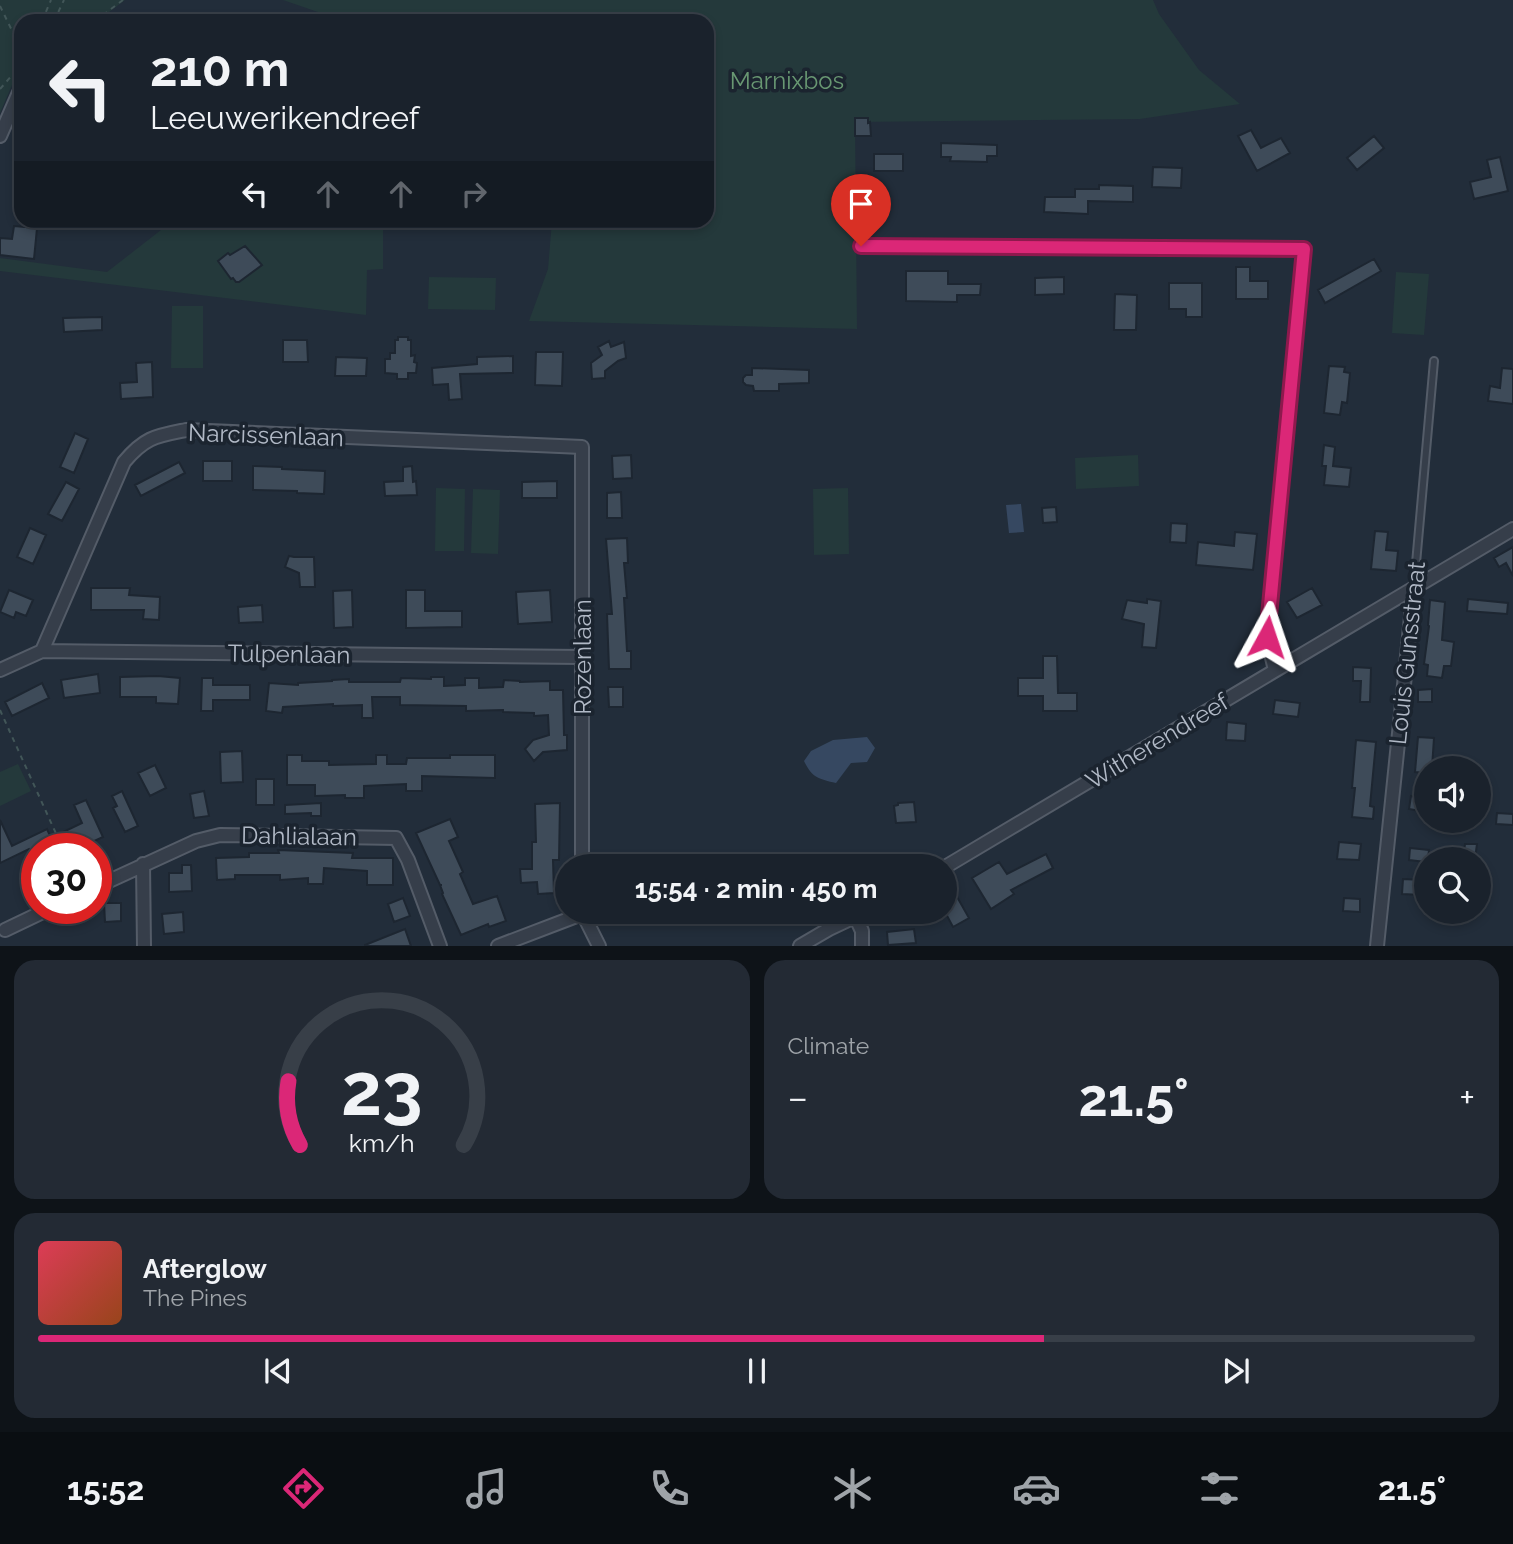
<!DOCTYPE html>
<html lang="en">
<head>
<meta charset="utf-8">
<style>
	:root { --surface:#1a222c; --page:#232a34; --text:#f1f3f6; --muted:#9fa4a9; --line:#383f48; --accent:#db2777 }
	body { margin:0; font-family:Raleway,sans-serif; background:var(--page); color:var(--text); height:100vh; display:flex; flex-direction:column; font-size:26px; white-space:nowrap }
	* { box-sizing:border-box; margin:0 }
	p { font-size:23px; color:var(--muted) }
	.icon { flex:none; width:38px; height:38px; fill:none; stroke:currentColor; stroke-width:2; stroke-linecap:round; stroke-linejoin:round }
	.map { position:relative; height:946px; overflow:hidden }
	.panel { display:flex; flex-direction:column; gap:14px; padding:14px; background:#0e1318; flex:1 }
	.panel>* { flex:none }
	.guide { position:absolute; left:14px; top:14px; width:700px; height:214px; border-radius:21px; box-shadow:0 4px 10px #0003,0 0 0 2px var(--line); background:#1a222c; color:var(--text); overflow:hidden }
	.tools { position:absolute; left:1414px; top:756px; display:grid; gap:14px }
	.tools a { display:grid; place-items:center; width:77px; height:77px; border-radius:50%; background:var(--surface); box-shadow:0 4px 10px #0003,0 0 0 2px var(--line); font-size:35px }
	.speed { position:absolute; left:21px; top:833px; display:flex; gap:14px; font-size:35px; font-weight:700; text-align:center }
	.speed>* { display:grid; place-content:center; width:91px; height:91px; border-radius:50%; background:var(--surface); box-shadow:0 4px 10px #0003,0 0 0 2px var(--line); line-height:1 }
	.speed .limit { border:10px solid #d22; background:#fff; color:#111 }
	.pin { position:absolute; display:grid; place-items:center; width:60px; height:60px; color:#fff; margin:-72px -30px; border-radius:50% 50% 50% 0; rotate:-45deg; box-shadow:0 0 7px #0007 }
	.pin .icon { rotate:45deg }
	.me { position:absolute; width:77px; margin:-38px; rotate:5deg; stroke-linejoin:round; filter:drop-shadow(0 0 5px #0008) }
	.turn { display:flex; align-items:center; gap:24px; height:147px; padding:0 21px; font-size:32px }
	.turn .icon { width:91px; height:91px; stroke-width:2.5 }
	.turn b { display:block; font-size:49px; line-height:60px }
	.lanes { display:flex; align-items:center; height:66px; padding:0 21px; background:#0003; justify-content:center; gap:35px; direction:ltr }
	.lanes .off { opacity:.35 }
	.big { font-size:52px; font-weight:700; line-height:1.1 }
	.panel .card { flex:1; display:flex; flex-direction:column; justify-content:center; gap:10px; min-width:0; padding:0 24px; border-radius:21px; background:var(--page) }
	.panel .dial { align-items:center; gap:0 }
	.dial svg { height:182px; overflow:visible; fill:none; stroke:var(--line); stroke-width:7; stroke-linecap:round; text-anchor:middle }
	.dial text { fill:var(--text); stroke:none }
	.song { display:flex; align-items:center; gap:21px }
	.cover { width:84px; height:84px; border-radius:10px; background:linear-gradient(135deg,hsl(350 70% 55%),hsl(20 70% 35%)) }
	.played { height:7px; border-radius:4px; background:linear-gradient(90deg,var(--accent) 70%,var(--line) 70%) }
	.keys { display:flex; justify-content:space-around; direction:ltr }
	.heat { display:flex; justify-content:space-between; align-items:center; font-size:38px; direction:ltr }
	.panel .tiles { flex:1; display:grid; gap:14px; grid-template-columns:1fr 1fr }
	.card:last-child { grid-column:span 2 }
	.trip { position:absolute; left:555px; top:854px; width:402px; height:70px; border-radius:35px; background:var(--surface); box-shadow:0 4px 10px #0003,0 0 0 2px var(--line); font-weight:700; line-height:70px; text-align:center }
	.tab-bar { display:flex; height:112px; justify-content:space-around; align-items:center; background:#0a0e12; color:var(--muted) }
	.tab-bar .icon { width:49px; height:49px }
	.tab-bar .current { color:var(--accent) }
	.tab-bar b { font-size:32px; color:var(--text) }
	.map>svg:first-child { display:block }
	.green { fill:#24393b }
	.water { fill:#364861 }
	.building { fill:#3e4b59; stroke:#1d2631; stroke-width:2 }
	.lines { fill:none; stroke-linecap:round; stroke-linejoin:round }
	.lane-casing { stroke:#545c68; stroke-width:10 }
	.street-casing { stroke:#545c68; stroke-width:16 }
	.path { stroke:#425658; stroke-width:2; stroke-dasharray:5 5; stroke-linecap:butt }
	.lane { stroke:#363e4a; stroke-width:6 }
	.street { stroke:#363e4a; stroke-width:12 }
	.route-casing { stroke:#8e194d; stroke-width:18 }
	.route { stroke:#db2777; stroke-width:12 }
	.labels { text-anchor:middle; dominant-baseline:central; stroke-width:7; stroke-linejoin:round; paint-order:stroke }
	.park-label { font-size:24px; fill:#689772; stroke:#1b242f }
	.street-label { font-size:24px; fill:#b1b9c6; stroke:#1b242f }
</style>
</head>
<body>
<div class="map">
<svg width="1513" height="946" viewBox="0 0 1513 946">
	<rect width="100%" height="100%" fill="#222d3a"/>
	<path class="green" d="M0,0H125L97,21H21V64L0,113Z
		M283,0H1153L1159,14L1199,70L1240,104L1140,119L855,122L857,329L529,321L548,269L552,221L707,220V21H344Z
		M162,221H383V269L367,270L366,315L0,271V258L107,272L161,230Z
		M1396,272L1429,274L1424,335L1392,333Z
		M429,277L496,278L495,310L428,309Z
		M172,306H203V368H171Z
		M1138,455L1139,486L1076,489L1075,458Z
		M436,488L465,489L464,551H435Z
		M848,488L849,554L814,555L813,489Z
		M473,489L500,490L498,554L471,553Z
		M18,764L31,791L0,806V772Z"/>
	<path class="water" d="M1021,504L1024,532L1009,533L1006,505Z
		M867,737L875,748L867,762L851,763L836,783C819,779 812,778 804,761L811,751L833,740Z"/>
	<path class="building" d="M855,118H868V123L870,122L871,136H855Z
		M1251,130L1261,148L1281,138L1290,153L1257,171L1238,136Z
		M1374,136L1384,148L1357,170L1347,158Z
		M941,143L997,145V156H987V162L950,161L951,157H941Z
		M874,154H903V171H874Z
		M1500,157L1508,191L1474,199L1470,182L1491,177L1487,160Z
		M1153,167L1182,168L1181,188L1152,187Z
		M1099,185L1133,186V202L1088,201V214L1044,212L1045,197H1075V189H1099Z
		M14,226L37,228L34,259L0,255V238L12,239Z
		M245,246L262,265L239,282H236L233,278L231,279L218,261L228,253L230,255Z
		M1374,259L1381,271L1325,303L1318,290Z
		M1236,267H1250V281H1268V299H1236Z
		M906,271H948V284H981L980,295H957V302L906,301Z
		M1064,277V294L1035,295V278Z
		M1169,283H1202V317H1186V309H1169Z
		M1115,294L1137,295L1136,330H1114Z
		M102,317V330L64,332L63,318Z
		M398,337H408V340H411V356L415,355L414,362L417,363L416,373H408V379H397V374L385,373V359H390V353H395V340H398Z
		M283,340H307L308,362H283Z
		M609,341L611,347L624,342L626,358L618,361L605,371V378L592,379L591,363L602,355L598,347Z
		M536,352H563L562,386L535,385Z
		M513,356V373L460,374L462,399L449,400L448,384L433,385L432,368L477,364V357Z
		M336,357L367,358L366,376H335Z
		M152,362L153,397L121,399L120,383L137,382L136,363Z
		M1329,366L1345,367L1344,372L1350,373L1347,403L1342,402L1340,415L1324,413Z
		M752,368L809,370V383L779,384V391H754L753,386L746,385L743,382V378L746,375H752Z
		M1502,368L1513,369V404L1488,401L1490,386L1500,388Z
		M75,433L88,439L74,473L60,467Z
		M1324,445L1335,447L1333,466L1351,468L1349,487L1324,485L1326,466H1322Z
		M631,455L632,478L613,479L612,456Z
		M203,461H232V481H203Z
		M179,462L185,473L141,496L135,485Z
		M253,466L282,467V469L325,471L324,494L297,493V491L253,490Z
		M412,466L413,482L416,481L417,495L385,496L384,482L403,481V467Z
		M557,481V498H522V482Z
		M66,482L79,489L62,521L48,514Z
		M621,492L622,518H607V493Z
		M1056,507L1057,522L1043,523L1042,508Z
		M1171,523L1187,524L1186,543L1170,542Z
		M30,528L46,535L33,564L17,557Z
		M1375,531L1388,532L1386,550L1398,551L1396,571L1371,569Z
		M1235,532L1257,534L1253,570L1196,565L1198,542L1234,546Z
		M627,538L628,563H624L627,598H624L627,651H631V669H609L607,614H612L606,539Z
		M1513,547V576L1506,563L1499,567L1494,558Z
		M289,556L294,557H314L315,587H300L299,573L285,567Z
		M91,588H130L129,595L160,597L159,620L143,619L144,610H91Z
		M1312,588L1322,605L1297,618L1287,602Z
		M9,590L33,600L26,616L16,612L14,618L0,612Z
		M352,590L353,627L334,628L333,591Z
		M406,590H425V611H462V627L406,628Z
		M550,590L552,622L518,624L516,592Z
		M1147,599L1161,601L1156,648L1142,647L1144,624L1122,619L1127,600L1147,603Z
		M1468,599L1508,603L1507,614L1467,611Z
		M1430,600L1445,602L1442,640L1454,642L1451,666H1444L1442,678L1427,676L1428,665L1424,664L1429,626L1428,625Z
		M262,605L263,622L239,623L238,607Z
		M1043,656H1057L1058,693H1077V711H1043V696H1018V678H1043Z
		M1353,667L1371,668L1370,702H1360L1361,681H1353Z
		M98,674L100,693L64,698L61,680Z
		M158,676L180,678L178,704L156,703V697H120V677Z
		M431,677H444V686L465,685V678H479V688L503,687L504,680L520,681V682L550,681V690H563L564,735H567V750L543,752L534,761L525,749L533,740L549,735L548,715L534,716V713L503,712V710L466,711V706L400,705V697H372L373,718H362V705L333,706V704L283,707L282,713L266,711L269,683L298,685V683L332,681V680L349,679V682H400L401,678L431,679Z
		M202,678H213V685H250V700H213V711H201Z
		M42,683L49,698L12,716L5,702Z
		M608,687H623V707H609Z
		M1432,689V702H1418V690Z
		M1275,700L1300,703L1298,717L1273,714Z
		M1227,722L1246,724L1245,741L1226,740Z
		M1418,737L1434,738L1432,768H1426V773L1415,772Z
		M1356,740L1376,742L1370,806L1374,807L1373,819L1352,817L1355,788H1352Z
		M242,751L243,782L221,783L220,752Z
		M287,755H302V761H329V765L376,764V755H387V764H406L407,758H450V755H495V778L422,776V791H406V784L364,786V798H345V795L315,796V785H287Z
		M155,765L166,788L150,796L138,773Z
		M256,779H274V805H256Z
		M122,791L138,826L125,832L113,808L117,806L112,796Z
		M204,791L209,816L194,818L190,794Z
		M1411,796L1426,799V812L1409,809Z
		M86,800L103,837L77,849L72,839L52,849H37V864L29,849L0,863V820L12,846L47,829L51,838L82,823L74,805Z
		M914,802L916,822L896,823L894,806L898,805V803Z
		M321,803V816H311V813L285,814V805Z
		M560,803L559,860H553L554,893L538,894L537,882L521,883L520,869H532V842H536L535,804Z
		M1497,813L1513,814V825L1496,824Z
		M450,819L458,837L449,841L463,872L460,874L473,904L497,896L506,921L489,927L488,924L461,935L442,894L443,893L440,885H442H440L416,833Z
		M1339,842L1361,844L1359,860L1337,859Z
		M1465,844H1477L1475,859H1463Z
		M1410,848L1429,850L1428,859H1426V862L1409,860Z
		M278,850L353,853L352,858H393V885H367V871L324,868L323,884H308V878L280,880V875H235V879L217,880L216,858L249,857V853H279Z
		M1046,854L1053,868L1011,890L1014,894L991,909L972,878L999,862L1007,874Z
		M182,865H191L192,891L169,892V873H182Z
		M1403,879L1423,880L1422,895L1402,894Z
		M956,895L969,918L953,927L945,912V902Z
		M403,898L410,916L394,922L388,904Z
		M1344,898L1360,899V912L1343,911Z
		M104,903H121V921L105,922Z
		M183,912L184,932L164,934L162,914Z
		M405,929L411,946H365V945Z
		M914,929L916,943L888,945L887,932Z"/>
	<g class="lines">
		<defs>
			<path id="lane" d="M1414,586L1434,361"/>
			<path id="street" d="M0,136L21,88
				M861,246L1304,249L1267,637L1275,670
				M42,651L124,462C145,437 156,436 186,430L582,447V866
				M0,670L42,651L581,657
				M143,864L144,946
				M945,867L1513,529
				M96,887L196,841L220,835L396,838L408,860L440,946
				M582,912L599,946
				M855,916L862,931V946
				M5,930L51,908
				M498,946L582,914
				M800,946L829,929L865,912
				M1377,946L1414,588"/>
		</defs>
		<use href="#lane" class="lane-casing"/>
		<use href="#street" class="street-casing"/>
		<path class="path" d="M0,6L21,49
			M42,21L51,0
			M54,21L64,0
			M95,21L123,0
			M0,89L21,65
			M0,710L63,849"/>
		<use href="#lane" class="lane"/>
		<use href="#street" class="street"/>
	</g>
	<g class="lines">
		<defs>
			<path id="route" d="M861,246L1304,249L1267,637"/>
		</defs>
		<use href="#route" class="route-casing"/>
		<use href="#route" class="route"/>
	</g>
	<g class="labels">
		<g class="park-label">
			<text x="787" y="80">Marnixbos</text>
		</g>
		<g class="street-label">
			<text transform="translate(266 435) rotate(2)">Narcissenlaan</text>
			<text transform="translate(1407 653) rotate(-84)">Louis Gunsstraat</text>
			<text transform="translate(289 654) rotate(1)">Tulpenlaan</text>
			<text transform="translate(582 657) rotate(-90)">Rozenlaan</text>
			<text transform="translate(1157 741) rotate(-31)">Witherendreef</text>
			<text transform="translate(299 836) rotate(1)">Dahlialaan</text>
		</g>
	</g>
</svg>
<div class="tools">
<a><svg class="icon" aria-label="sound" viewBox="0 0 24 24"><path d="M4 9h4l5-4v14l-5-4H4zM17 9q2 3 0 6"/></svg></a>
<a><svg class="icon" aria-label="search" viewBox="0 0 24 24"><circle cx="10" cy="10" r="6"/><path d="M15 15l6 6"/></svg></a>
</div>
<div class="speed"><div class="limit">30</div></div>
<div class="pin" style="left:861px;top:246px;background:#d93025"><svg class="icon" aria-label="arrive" viewBox="0 0 24 24"><path d="M6 21V4h12l-3 4 3 4H6"/></svg></div>
<svg class="me" style="left:1267px;top:637px" viewBox="-20 -20 40 40"><path d="M0-17L14 15 0 8-14 15z" fill="#db2777" stroke="#fff" stroke-width="4"/></svg>
<div class="trip">15:54 · 2 min · 450 m</div>
<div class="guide">
<div class="turn"><svg class="icon" aria-label="left" viewBox="0 0 24 24"><path d="M17 20v-9H6M10 6l-5 5 5 5"/></svg><div><b>210 m</b>Leeuwerikendreef</div></div>
<div class="lanes"><svg class="icon" aria-label="left" viewBox="0 0 24 24"><path d="M17 20v-9H6M10 6l-5 5 5 5"/></svg><svg class="icon off" aria-label="ahead" viewBox="0 0 24 24"><path d="M12 20V5M6 11l6-6 6 6"/></svg><svg class="icon off" aria-label="ahead" viewBox="0 0 24 24"><path d="M12 20V5M6 11l6-6 6 6"/></svg><svg class="icon off" aria-label="right" viewBox="0 0 24 24"><path d="M7 20v-9h11M14 6l5 5-5 5"/></svg></div>
</div>
</div>
<section class="panel">
<div class="tiles">
<div class="card dial"><svg viewBox="0 0 100 80">
<path d="M14 69A42 42 0 1 1 86 69"/>
<path d="M14 69A42 42 0 0 1 9 41" stroke="#db2777"/>
<text x="50" y="56" font-size="32" font-weight="700">23</text>
<text x="50" y="72" font-size="11">km/h</text>
</svg></div>
<div class="card"><p>Climate</p>
<div class="heat"><a>−</a><b class="big">21.5°</b><a>+</a></div>
</div>
<div class="card">
<div class="song"><i class="cover"></i><div><b>Afterglow</b><p>The Pines</p></div></div>
<div class="played"></div>
<div class="keys"><svg class="icon" aria-label="previous" viewBox="0 0 24 24"><path d="M18 5L8 12l10 7zM5 5v14"/></svg><svg class="icon" aria-label="pause" viewBox="0 0 24 24"><path d="M8 5v14M16 5v14"/></svg><svg class="icon" aria-label="next" viewBox="0 0 24 24"><path d="M6 5l10 7-10 7zM19 5v14"/></svg></div>
</div>
</div>
</section>
<nav class="tab-bar">
<b>15:52</b>
<svg class="icon current" aria-label="directions" viewBox="0 0 24 24"><path d="M12 3l9 9-9 9-9-9zM9 14v-3h6M13 9l2 2-2 2"/></svg>
<svg class="icon" aria-label="music" viewBox="0 0 24 24"><path d="M9 18V5l10-2v13"/><circle cx="6" cy="18" r="3"/><circle cx="16" cy="16" r="3"/></svg>
<svg class="icon" aria-label="phone" viewBox="0 0 24 24"><path d="M5 4h4l2 5-3 2q2 4 5 5l2-3 5 2v4C11 20 4 13 5 4z"/></svg>
<svg class="icon" aria-label="climate" viewBox="0 0 24 24"><path d="M12 3v18M4 7l16 10M4 17L20 7"/></svg>
<svg class="icon" aria-label="car" viewBox="0 0 24 24"><path d="M5 17H2v-5l4-1 3-4h7l3 4 3 1v5h-3M9 17h6M6 11h13"/><circle cx="7" cy="17" r="2"/><circle cx="17" cy="17" r="2"/></svg>
<svg class="icon" aria-label="filters" viewBox="0 0 24 24"><path d="M4 7h16M4 17h16"/><circle cx="9" cy="7" r="2"/><circle cx="15" cy="17" r="2"/></svg>
<b>21.5°</b>
</nav>
</body>
</html>
